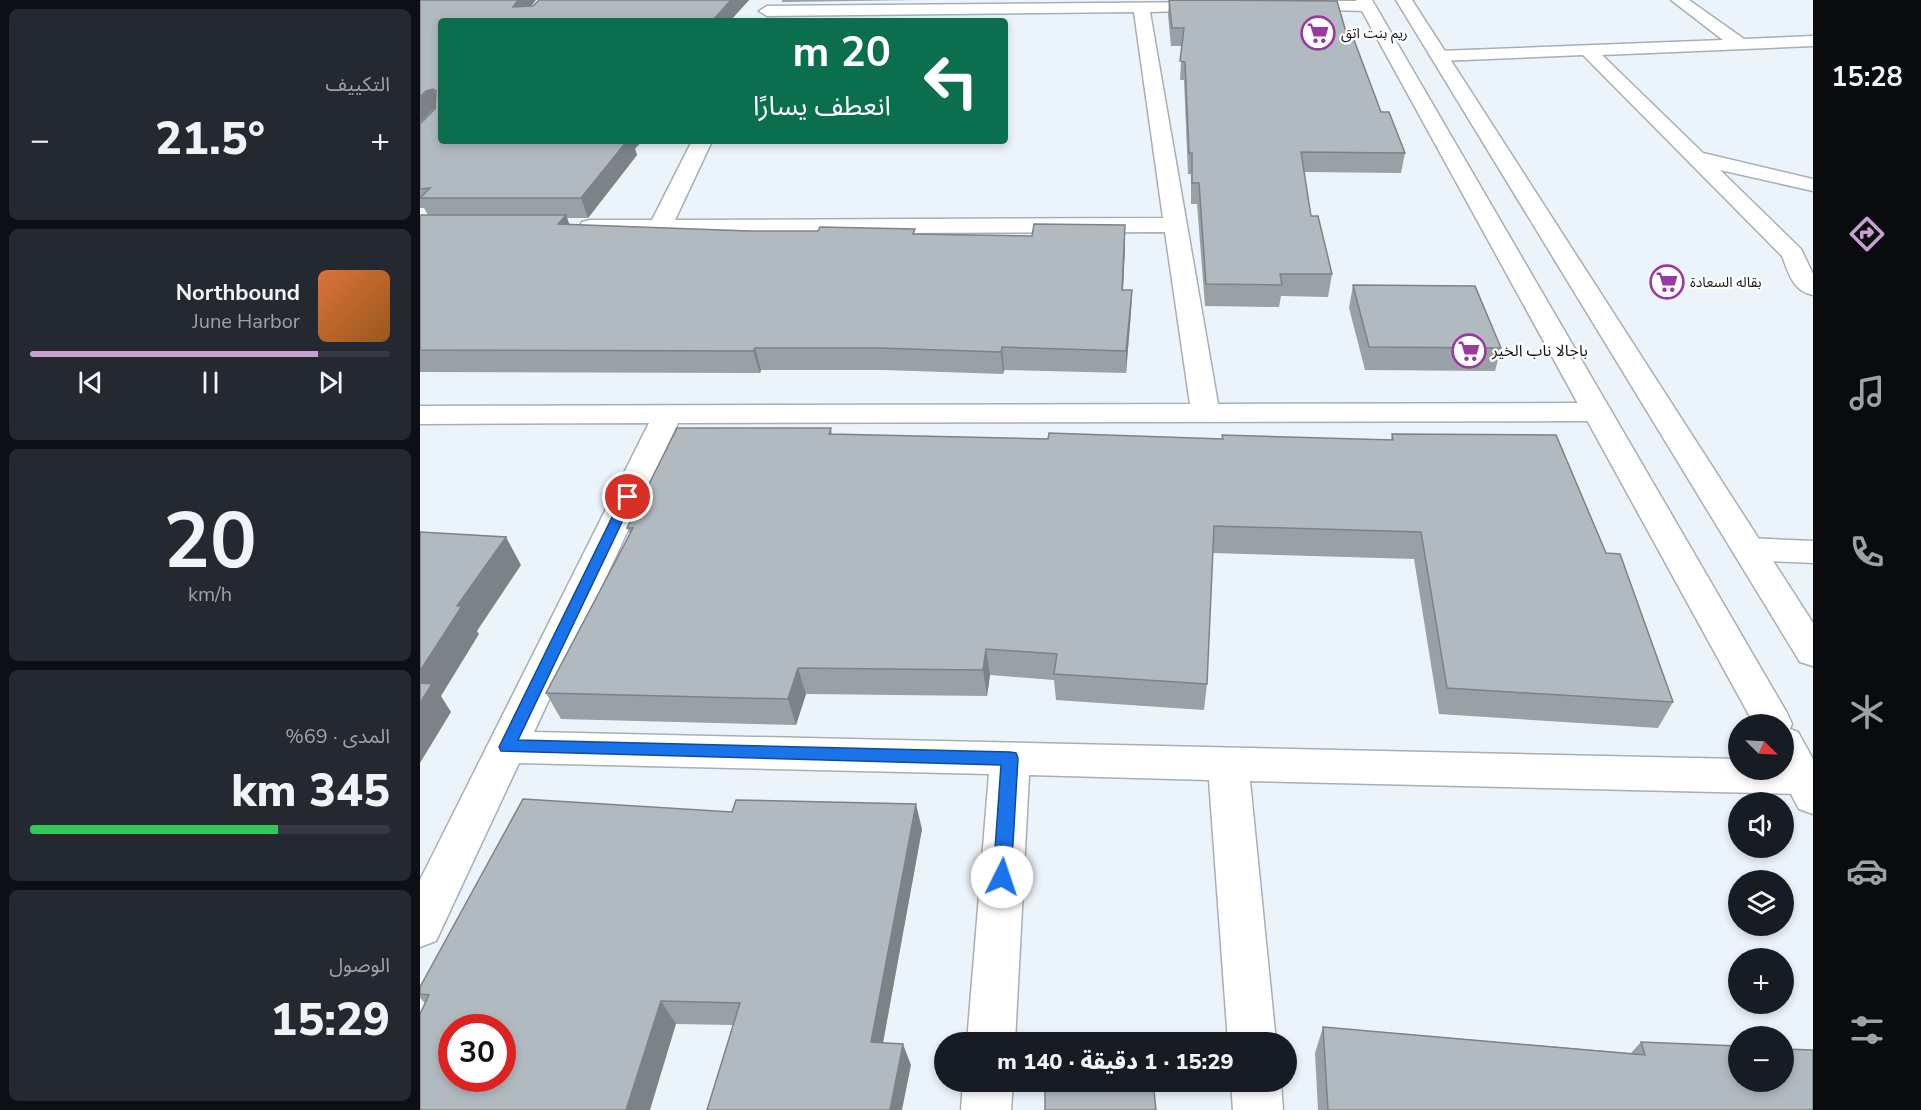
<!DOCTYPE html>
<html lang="ar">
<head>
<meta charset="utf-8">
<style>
	:root { --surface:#171b24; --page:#242831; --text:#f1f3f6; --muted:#9ea1a6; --line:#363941; --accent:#c99fd0 }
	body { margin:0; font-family:"Nunito Sans","Noto Sans Arabic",sans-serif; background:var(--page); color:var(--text); direction:rtl; height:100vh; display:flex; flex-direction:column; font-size:22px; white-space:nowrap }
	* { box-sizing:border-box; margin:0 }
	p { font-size:20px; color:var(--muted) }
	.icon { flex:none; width:33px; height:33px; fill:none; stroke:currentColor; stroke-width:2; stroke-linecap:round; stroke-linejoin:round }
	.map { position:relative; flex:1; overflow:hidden; direction:ltr }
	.panel { display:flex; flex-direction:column; gap:9px; padding:9px; background:#0d0f14; width:420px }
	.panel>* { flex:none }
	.banner { position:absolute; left:18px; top:18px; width:570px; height:126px; border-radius:6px; box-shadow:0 3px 9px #0003; direction:rtl; background:#0b6e4f; color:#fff; overflow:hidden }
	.needle { width:39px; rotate:114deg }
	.controls { position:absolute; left:1308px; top:714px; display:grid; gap:12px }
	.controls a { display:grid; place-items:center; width:66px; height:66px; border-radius:50%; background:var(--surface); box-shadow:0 3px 9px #0003; font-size:30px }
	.speed { position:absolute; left:18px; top:1014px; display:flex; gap:12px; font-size:30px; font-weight:700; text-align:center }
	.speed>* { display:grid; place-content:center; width:78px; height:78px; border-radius:50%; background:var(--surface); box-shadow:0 3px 9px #0003; line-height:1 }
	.speed .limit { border:9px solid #d22; background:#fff; color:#111 }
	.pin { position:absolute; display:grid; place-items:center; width:51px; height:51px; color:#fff; margin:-26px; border:3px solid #fff; border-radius:50%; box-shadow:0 2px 6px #0007 }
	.me { position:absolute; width:66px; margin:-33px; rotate:4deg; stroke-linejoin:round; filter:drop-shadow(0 0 4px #0008) }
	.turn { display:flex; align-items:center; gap:21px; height:126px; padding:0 18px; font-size:27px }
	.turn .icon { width:78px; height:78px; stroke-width:2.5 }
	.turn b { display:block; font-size:42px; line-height:51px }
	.big { font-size:45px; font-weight:800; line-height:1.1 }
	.panel .card { flex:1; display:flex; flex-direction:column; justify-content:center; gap:9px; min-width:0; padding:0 21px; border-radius:9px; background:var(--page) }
	.panel .dial { align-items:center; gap:0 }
	.dial b { font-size:78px; line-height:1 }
	.song { display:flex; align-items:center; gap:18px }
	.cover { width:72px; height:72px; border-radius:9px; background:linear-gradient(135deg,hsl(20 70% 55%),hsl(30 70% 35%)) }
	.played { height:6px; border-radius:3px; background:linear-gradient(90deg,var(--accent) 80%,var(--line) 80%) }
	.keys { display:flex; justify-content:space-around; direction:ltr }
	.heat { display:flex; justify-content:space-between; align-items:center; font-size:33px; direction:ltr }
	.charge { height:9px; border-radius:4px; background:linear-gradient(90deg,#34c759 69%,var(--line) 0) }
	.trip { position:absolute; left:514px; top:1032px; width:363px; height:60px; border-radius:30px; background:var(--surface); box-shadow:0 3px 9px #0003; font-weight:800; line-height:60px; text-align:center; direction:rtl }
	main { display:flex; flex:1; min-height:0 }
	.dock { display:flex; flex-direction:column; width:108px; justify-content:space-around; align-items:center; background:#090b0e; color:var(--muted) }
	.dock .icon { width:42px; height:42px }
	.dock .on { color:var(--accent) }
	.dock b { font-size:27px; color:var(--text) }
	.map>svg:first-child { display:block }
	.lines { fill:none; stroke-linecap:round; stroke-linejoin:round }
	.minor-casing { stroke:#a7afb6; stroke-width:3 }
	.secondary-casing { stroke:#a7afb6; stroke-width:3 }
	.minor { fill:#fff; fill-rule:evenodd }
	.secondary { fill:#fff; fill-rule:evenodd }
	.wall { fill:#99a0a6 }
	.shaded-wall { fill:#7d8287 }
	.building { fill:#b2bac1; stroke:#7d8287; stroke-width:1.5; fill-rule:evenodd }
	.route { fill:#1a73e8; stroke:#114b97; stroke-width:1.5 }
	.labels { text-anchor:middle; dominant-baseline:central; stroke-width:4.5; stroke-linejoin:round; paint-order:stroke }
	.far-poi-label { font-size:14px; fill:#141719; stroke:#fff; text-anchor:start }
	.poi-label { font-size:16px; fill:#141719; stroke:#fff; text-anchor:start }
</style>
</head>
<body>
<main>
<nav class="dock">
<b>15:28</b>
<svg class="icon on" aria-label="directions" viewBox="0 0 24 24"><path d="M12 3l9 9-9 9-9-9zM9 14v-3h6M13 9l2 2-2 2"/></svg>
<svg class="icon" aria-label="music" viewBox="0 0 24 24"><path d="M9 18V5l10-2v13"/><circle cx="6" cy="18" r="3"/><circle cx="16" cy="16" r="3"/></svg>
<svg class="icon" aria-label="phone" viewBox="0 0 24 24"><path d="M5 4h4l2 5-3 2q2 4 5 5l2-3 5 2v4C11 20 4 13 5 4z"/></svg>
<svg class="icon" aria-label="climate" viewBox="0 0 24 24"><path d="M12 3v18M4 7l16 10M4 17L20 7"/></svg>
<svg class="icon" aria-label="car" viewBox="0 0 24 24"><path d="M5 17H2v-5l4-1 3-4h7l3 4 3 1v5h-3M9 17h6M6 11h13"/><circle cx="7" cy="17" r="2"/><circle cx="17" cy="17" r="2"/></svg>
<svg class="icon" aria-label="filters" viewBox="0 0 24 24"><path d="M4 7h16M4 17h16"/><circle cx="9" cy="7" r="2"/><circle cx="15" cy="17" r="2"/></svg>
</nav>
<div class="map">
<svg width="1393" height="1110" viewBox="0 0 1393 1110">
	<rect width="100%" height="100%" fill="#ecf4fb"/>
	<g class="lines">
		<defs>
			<path id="minor" d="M1251,0H1269L1324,39L1393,36V46L1182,55L1283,153L1393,179V191L1300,170L1381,249L1393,274V295C1373,291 1369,274 1362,256L1163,55L1019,61L1010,56L1019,51L1303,40Z
				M874,1H947L955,6L947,11L868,9L866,6Z
				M792,2L800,7L798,10L730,12L798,404L1177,403L1187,406L1191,412L1187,418L1177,421L258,423L114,732L1318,759V770H1364V760H1382L1393,764V790L1382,794L830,781L856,1042H808L789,780L609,775L595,1042H547L569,774L99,763L16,941L0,947V880L229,423L0,424V406L770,404L745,232L170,234L162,232L159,227L162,222L170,220H232L272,141H292L255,220L743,218L714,12L347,16L339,11L347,6Z
				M1328,538L1393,541V563L1328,560L1316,557L1312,549L1316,541Z
				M543,1082H593L591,1110H541Z
				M811,1082H861L863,1110H813Z"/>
			<path id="secondary" d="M936,0H952L1367,713L1372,724L1370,729L1378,732L1393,759V814L1379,809L1358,770H1364V724H1334Z
				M976,0H992L1393,623V666L1380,662Z"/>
		</defs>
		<use href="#minor" class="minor-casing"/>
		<use href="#secondary" class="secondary-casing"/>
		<use href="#minor" class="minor"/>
		<use href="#secondary" class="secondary"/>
	</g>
	<path class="wall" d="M0,0L111,6H113L119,0H329L310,21H21L215,149L217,155L168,218H147L149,225L329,231L495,234L705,246L703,290H712L711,312L706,373L584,370L583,374L464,370H341L340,373L0,372V215H8L4,208H0V124L15,108L0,123Z
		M362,0H496L362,2Z
		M747,0H909L926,32L961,112L985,153L981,173L884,172L891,216L912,274L908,297L861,296L859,307L785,306L777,204H771V174H768L764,80H760L762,46H751L748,15L749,0Z
		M933,285L1081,348L1075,371L945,370L929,308Z
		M411,428L412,434L628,439H802V435L971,440L972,434L1186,553L1253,702L1238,728L1019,714L994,559L792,553L787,684L784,710L636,700L634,680L570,675L567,696L386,694L376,725L141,719L126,693L210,534L207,528Z
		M502,829L463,1043L491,1065L313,1025L256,1024L5,1003L0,998V987Z
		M903,1027L1211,1053L1221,1042L1393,1110H898L895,1053Z"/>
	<path class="shaded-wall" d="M98,0H116L100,21L93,7Z
		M311,0H329L310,21H292Z
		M13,89L20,107L13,109L0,123V97L6,91Z
		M206,141H222L215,149L217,155L168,218L161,198Z
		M146,215L154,236L138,224Z
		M705,225V246L702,312V290Z
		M712,290L711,312L706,373V351Z
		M582,347L584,370L583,374L581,352Z
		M335,348L341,370L340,373L333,351Z
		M86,537L101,565L57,631L59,634L21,696L31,712L0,763V671L37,606Z
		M566,649L570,675L567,696L563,670Z
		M378,668L386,694L376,725L368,699Z
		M496,804L502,829L459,1064L451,1042Z
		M241,1001L256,1024L230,1110H206Z
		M483,1044L491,1065L482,1110H470Z"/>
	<path class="building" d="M0,0H98L93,7L113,6L119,0H311L292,21H21V141H207L161,198H0L10,188L0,189V124L15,109L16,91L13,89L6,91L0,97Z
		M749,0L917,1L926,32H931L961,112H969L985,153L881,152L891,216H898L912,274H860L862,285L786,284L779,183H772V153H769L765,62L760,61L764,28H752Z
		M0,215H146L138,224L329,231H398L400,227L495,229L493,234L612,236L614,224L705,225L702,290H712L706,351L582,347L581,352L460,348H335L333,351L0,350Z
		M933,285L1055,286L1081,348L949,347Z
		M257,428H411L409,434L628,439L629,433L803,439L802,435L973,440L972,434L1136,435L1186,553L1200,554L1253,702L1027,688L1001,532L794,526L787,684L634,674L637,654L566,649L563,670L378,668L368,699L126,693L213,528H207Z
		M0,532L86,537L37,606H42L0,671Z
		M0,683L12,684L0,703Z
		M103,799L312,812L316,800L496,804L451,1042L483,1044L470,1110H287L320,1003L241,1001L206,1110H0V1014L9,995L0,994V987ZM32,1028H82V1078H32Z
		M903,1027L1225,1055L1221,1042L1318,1046V1082H1364V1049L1393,1050V1110H908Z
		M729,1039L730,1042H690Z
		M625,1082H733L736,1110H625Z"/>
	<path class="route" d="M208,493L214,497L98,740L590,752L596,753L598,758L591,877L588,882L582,885L576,882L573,877L581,765L81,751L79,747L202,497Z"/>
	<defs>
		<symbol id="supermarket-ring" viewBox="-11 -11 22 22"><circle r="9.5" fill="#fff" stroke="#9939a1" stroke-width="1.5"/><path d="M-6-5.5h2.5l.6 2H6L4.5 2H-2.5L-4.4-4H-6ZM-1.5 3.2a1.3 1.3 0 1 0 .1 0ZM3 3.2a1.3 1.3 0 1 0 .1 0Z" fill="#9939a1"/></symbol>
	</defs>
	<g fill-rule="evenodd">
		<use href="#supermarket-ring" x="879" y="14" width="38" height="38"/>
		<use href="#supermarket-ring" x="1228" y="263" width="38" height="38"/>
		<use href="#supermarket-ring" x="1030" y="332" width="38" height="38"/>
	</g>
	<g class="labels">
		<g class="far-poi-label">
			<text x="921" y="33">ريم بنت اتق</text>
			<text x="1270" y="282">بقاله السعادة</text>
		</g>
		<g class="poi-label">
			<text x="1072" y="351">باجالا ناب الخير</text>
		</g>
	</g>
</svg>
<div class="controls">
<a><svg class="needle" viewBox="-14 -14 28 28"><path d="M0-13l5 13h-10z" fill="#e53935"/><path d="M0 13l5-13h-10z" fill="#9ea1a6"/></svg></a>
<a><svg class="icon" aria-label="sound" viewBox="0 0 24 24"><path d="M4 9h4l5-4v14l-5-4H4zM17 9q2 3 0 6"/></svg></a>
<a><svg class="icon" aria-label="layers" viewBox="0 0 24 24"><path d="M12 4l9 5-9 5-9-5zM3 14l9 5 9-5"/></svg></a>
<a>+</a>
<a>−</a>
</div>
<div class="speed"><div class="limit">30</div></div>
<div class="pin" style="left:208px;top:497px;background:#d93025"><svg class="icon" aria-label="arrive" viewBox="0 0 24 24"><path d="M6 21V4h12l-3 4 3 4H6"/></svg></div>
<svg class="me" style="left:582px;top:877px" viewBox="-20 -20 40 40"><circle r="19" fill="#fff"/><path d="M0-13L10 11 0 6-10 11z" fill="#1a73e8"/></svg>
<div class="trip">15:29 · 1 دقيقة · 140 m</div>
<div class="banner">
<div class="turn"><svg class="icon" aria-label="left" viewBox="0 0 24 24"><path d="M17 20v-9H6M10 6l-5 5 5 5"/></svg><div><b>20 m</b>انعطف يسارًا</div></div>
</div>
</div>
<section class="panel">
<div class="card"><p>التكييف</p>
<div class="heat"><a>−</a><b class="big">21.5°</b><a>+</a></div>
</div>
<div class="card">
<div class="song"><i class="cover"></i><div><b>Northbound</b><p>June Harbor</p></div></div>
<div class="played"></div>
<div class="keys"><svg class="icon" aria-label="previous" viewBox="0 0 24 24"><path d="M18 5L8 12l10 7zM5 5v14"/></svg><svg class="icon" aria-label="pause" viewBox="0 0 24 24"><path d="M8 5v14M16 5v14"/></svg><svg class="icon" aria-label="next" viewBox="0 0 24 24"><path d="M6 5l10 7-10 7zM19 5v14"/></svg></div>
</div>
<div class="card dial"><b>20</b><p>km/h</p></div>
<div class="card"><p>المدى · 69%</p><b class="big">345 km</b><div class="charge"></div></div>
<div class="card"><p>الوصول</p><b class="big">15:29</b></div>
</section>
</main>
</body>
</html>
